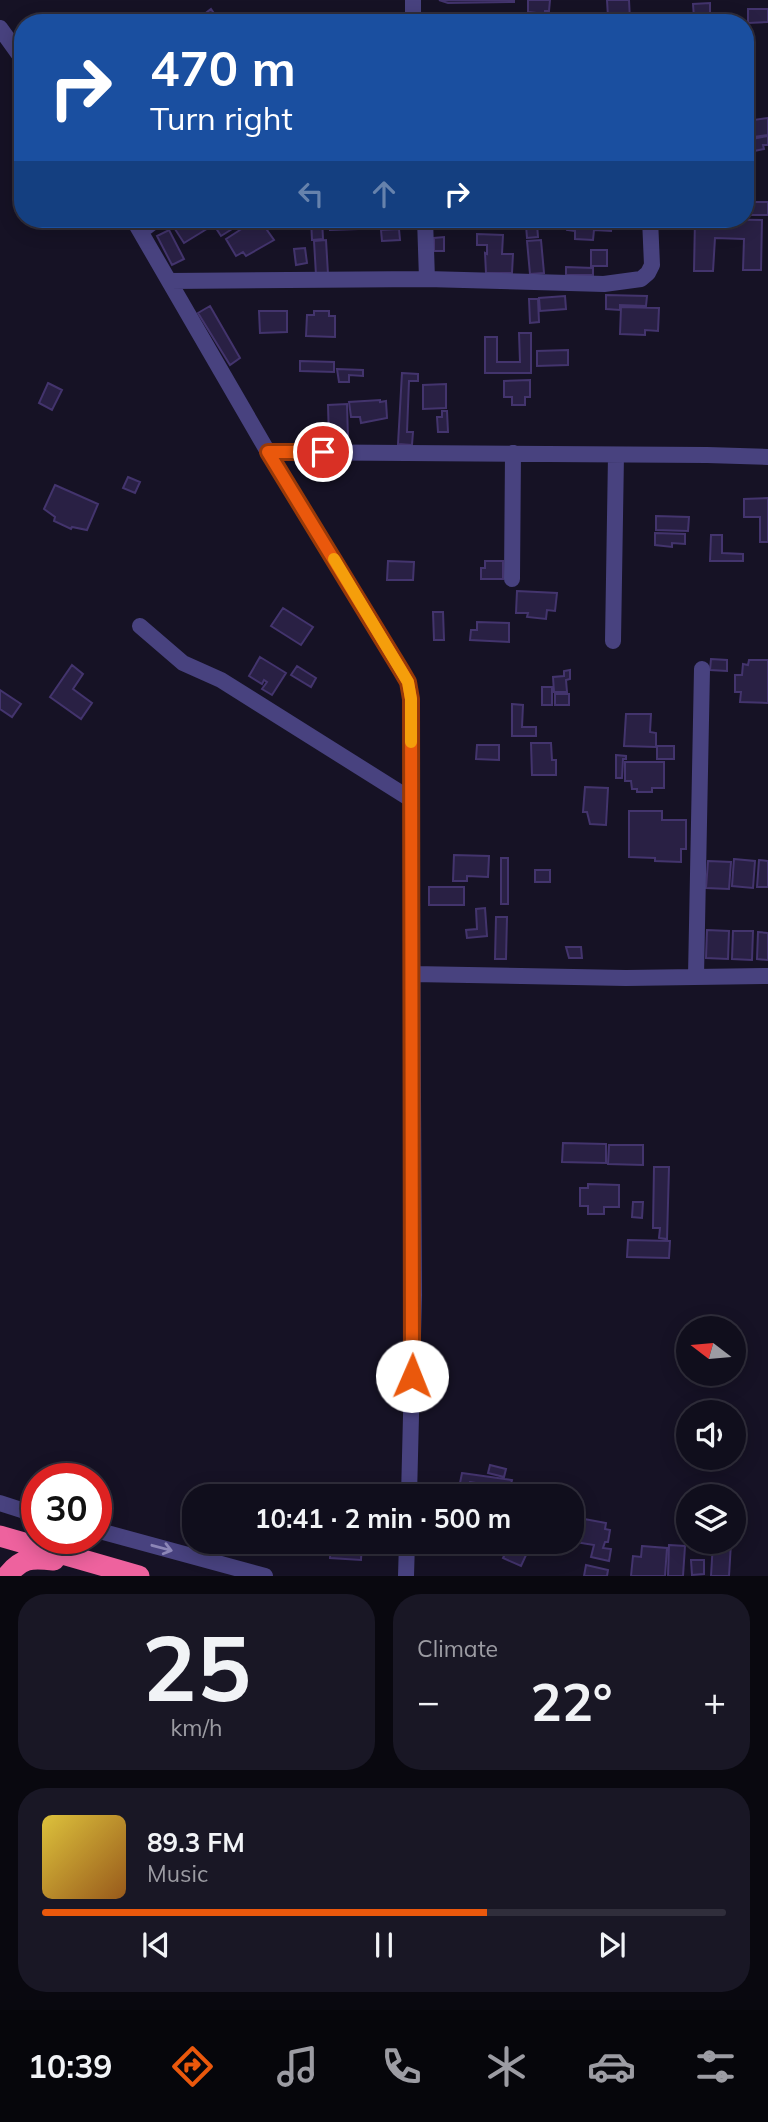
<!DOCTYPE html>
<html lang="en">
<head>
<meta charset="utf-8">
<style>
	:root { --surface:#100e1c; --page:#191725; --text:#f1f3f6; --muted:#9c9ca3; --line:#302e3b; --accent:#ea580c }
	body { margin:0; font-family:Mulish,sans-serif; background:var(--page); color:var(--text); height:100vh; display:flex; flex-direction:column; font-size:26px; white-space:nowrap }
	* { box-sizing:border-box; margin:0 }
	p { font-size:23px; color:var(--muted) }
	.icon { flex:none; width:38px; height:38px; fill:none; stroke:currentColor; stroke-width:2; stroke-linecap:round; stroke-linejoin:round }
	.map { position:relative; height:1576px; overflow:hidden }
	.details { display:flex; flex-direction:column; gap:18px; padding:18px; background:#09080f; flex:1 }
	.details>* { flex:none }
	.hud { position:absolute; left:14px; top:14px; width:740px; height:214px; border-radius:28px; box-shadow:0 4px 18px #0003,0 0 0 2px var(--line); background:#1a4fa0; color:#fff; overflow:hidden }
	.needle { width:46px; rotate:286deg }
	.buttons { position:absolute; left:676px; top:1316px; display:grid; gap:14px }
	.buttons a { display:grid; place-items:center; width:70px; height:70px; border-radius:50%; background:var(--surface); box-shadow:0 4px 18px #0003,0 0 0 2px var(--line); font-size:35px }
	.speed { position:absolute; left:21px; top:1463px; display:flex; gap:14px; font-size:35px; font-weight:700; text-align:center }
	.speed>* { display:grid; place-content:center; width:91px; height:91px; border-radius:50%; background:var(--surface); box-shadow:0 4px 18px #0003,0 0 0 2px var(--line); line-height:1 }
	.speed .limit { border:10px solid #d22; background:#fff; color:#111 }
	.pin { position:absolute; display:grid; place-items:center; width:60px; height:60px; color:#fff; margin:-30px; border:4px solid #fff; border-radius:50%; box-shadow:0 2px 7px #0007 }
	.me { position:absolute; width:77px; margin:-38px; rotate:1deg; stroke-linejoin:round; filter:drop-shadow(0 0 5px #0008) }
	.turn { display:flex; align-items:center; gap:24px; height:147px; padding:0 21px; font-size:32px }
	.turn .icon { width:91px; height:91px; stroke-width:2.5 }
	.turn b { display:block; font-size:49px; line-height:60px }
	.lanes { display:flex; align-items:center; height:66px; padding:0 21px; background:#0003; justify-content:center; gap:35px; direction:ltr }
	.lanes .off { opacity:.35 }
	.big { font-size:52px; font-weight:700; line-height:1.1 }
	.details .widget { flex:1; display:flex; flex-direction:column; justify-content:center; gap:10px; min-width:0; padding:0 24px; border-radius:28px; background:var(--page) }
	.details .dial { align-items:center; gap:0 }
	.dial b { font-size:91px; line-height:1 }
	.song { display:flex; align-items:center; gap:21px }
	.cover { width:84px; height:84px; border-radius:10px; background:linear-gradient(135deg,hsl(50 70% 55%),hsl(30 70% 35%)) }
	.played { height:7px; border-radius:4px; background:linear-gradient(90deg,var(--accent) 65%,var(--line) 65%) }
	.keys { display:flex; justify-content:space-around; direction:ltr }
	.heat { display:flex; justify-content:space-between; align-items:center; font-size:38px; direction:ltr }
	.details .tiles { flex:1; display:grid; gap:18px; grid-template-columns:1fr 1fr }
	.widget:last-child { grid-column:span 2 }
	.trip { position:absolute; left:182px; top:1484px; width:402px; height:70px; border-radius:28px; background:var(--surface); box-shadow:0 4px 18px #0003,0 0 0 2px var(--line); font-weight:700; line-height:70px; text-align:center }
	.tabs { display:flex; height:112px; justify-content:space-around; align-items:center; background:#06060b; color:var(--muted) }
	.tabs .icon { width:49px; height:49px }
	.tabs .active { color:var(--accent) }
	.tabs b { font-size:32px; color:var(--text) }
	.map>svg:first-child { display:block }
	.building { fill:#292044; stroke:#43346d; stroke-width:2 }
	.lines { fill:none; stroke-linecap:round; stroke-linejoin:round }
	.minor { stroke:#48427f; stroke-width:16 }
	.highway { stroke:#ee629e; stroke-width:21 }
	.oneway { stroke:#8c86b7 }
	.route-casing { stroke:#983908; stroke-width:18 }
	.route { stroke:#ea580c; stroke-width:12 }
	.slow { stroke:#f59e0b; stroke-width:12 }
</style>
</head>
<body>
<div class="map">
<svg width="768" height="1576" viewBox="0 0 768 1576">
	<rect width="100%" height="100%" fill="#161225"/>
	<path class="building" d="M439,0H514V2L448,3Z
		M528,0H550L549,11H545V14L528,12Z
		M607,0H629L630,20L616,21L615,16L608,17Z
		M710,3V17L694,18L693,4Z
		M211,9L221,23H201L198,19Z
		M748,9H768V22L748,23Z
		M768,118V135L746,138V121Z
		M768,136V145H763L764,149L754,151L753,147L749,148L751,157L746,158V140Z
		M746,196H752V202H768V215H746Z
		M179,219H205L210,227L184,243L171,223Z
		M210,219H248L221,236Z
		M257,219H268L273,226L267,230L274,240L246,256L243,252L236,256L226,239Z
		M311,219H322L323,239L312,240Z
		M330,219H358V229L330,230Z
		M484,219H521V227H484Z
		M568,219H612L611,231L594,230L593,240L575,239V231L567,230Z
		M695,219L762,220L761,270H743L744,239L715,238L713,271H694Z
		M537,224L538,237L527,238L526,225Z
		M399,229L400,240L382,241L381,230Z
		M169,230L184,259L172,265L157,236Z
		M477,234L503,235L502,254H513L512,273H486L485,253L487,254V245H477Z
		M444,237V251H434V238Z
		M326,240L328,274L316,275L314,241Z
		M541,240L544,273L530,274L527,241Z
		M305,248L307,263L296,265L294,249Z
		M591,250H607V266H591Z
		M566,267L593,268V275H566Z
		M606,295L647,296L646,306L620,305V310L606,309Z
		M565,296L566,309L540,311L539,298Z
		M529,299H538L539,322L530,323Z
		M210,306L240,358L230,365L198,313Z
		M621,307L659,308L658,331L645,330V335L620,334Z
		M259,311H287V332L260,333Z
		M314,311H329V316H335V337L306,336L307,315H314Z
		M519,333H531V373H485V337H497V362H520Z
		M568,350V365L537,366V351Z
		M300,361L334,362V372L300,371Z
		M337,369L363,370V376L349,375V382H339Z
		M402,373L418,374V381H409L407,432H413L412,445L398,444Z
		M530,380V397H525V405H512V397H504V381Z
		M48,383L62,390L52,410L39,403Z
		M446,384V408L423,409V385Z
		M380,400V402L386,401L387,418L361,423L360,417H351L349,402Z
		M347,404L348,439L329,440L328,405Z
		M442,411H447L448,432H438L437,417H442Z
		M128,477L140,482L135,493L123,488Z
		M55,485L98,504L87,530L72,527L71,529L54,521L55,517L44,509Z
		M768,498V542H760V517H744V499Z
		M656,516L689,517L688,531L656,530Z
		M655,533L685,534V544L672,543V547L655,545Z
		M711,535H722V553L743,554V561H710Z
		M388,561L414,562L413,580H387Z
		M485,561H503V579H481V568H485Z
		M517,591L557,593L555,611L547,610L546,619L527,617L528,613H516Z
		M283,608L313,627L301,645L271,626Z
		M433,612H443L444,640H434Z
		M477,622L509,623V642L470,640L471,630H477Z
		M260,657L286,673L272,695L262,689L267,682L264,680L262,684L249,676Z
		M711,659L727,660V671L710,670Z
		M749,660H768V703L740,702L741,692H735V675H742L743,664L748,665Z
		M72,665L83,674L73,689L92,703L81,719L50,697Z
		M297,666L316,678L311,687L291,675Z
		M570,670V679L566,680L567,692H554L553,677L564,676V671Z
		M542,687H552V705H542Z
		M0,690L21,704L12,717L0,709Z
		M555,694H569V705H555Z
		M512,704L523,705L522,727H536V736H512Z
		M626,714H651L650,732L656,733V747L624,746Z
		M531,743H551L552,760H556V775H532Z
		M477,745H499V760L476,759Z
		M657,746H674V759H657Z
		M616,755L626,756V759H623L622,778H616Z
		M625,762H664V788H652V792H637V789H632L631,781H625Z
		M585,787L608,788L606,825L590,824L587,812H583Z
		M629,811H662V820H686V849H681V862L655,861V858L629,857Z
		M454,855L489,856L488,877L467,876V881H453Z
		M501,858H508V904H501Z
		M734,859L755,861L753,888L732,886Z
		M759,860L768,861V887H757Z
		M708,861L731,862L729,889L706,888Z
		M535,870H550V882H535Z
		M429,887H464V905H429Z
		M485,908L487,936L467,938L466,930L477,929L476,909Z
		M496,917H507L506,959H495Z
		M707,930L729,931L728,959L706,958Z
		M733,931H753L752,960L732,959Z
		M758,932L768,933V960L757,959Z
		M566,947H581L582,958H569Z
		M563,1143L606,1144V1163L562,1162Z
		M609,1145H643V1165L608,1164Z
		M654,1167H669L667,1239L659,1238L660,1228H653Z
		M588,1184L619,1185V1207H604V1214H588V1206H580V1188H588Z
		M633,1202H643L642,1218L632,1217Z
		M628,1240L670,1241L669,1258L627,1257Z
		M490,1465L506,1469L504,1477L488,1473Z
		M462,1473L512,1480L510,1488L523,1490L522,1496H510L511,1492L482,1486L483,1484L470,1482L469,1485L460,1483Z
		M302,1488H368V1496H302Z
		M371,1489L396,1490L395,1496H371Z
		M525,1489L557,1493L556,1496H524Z
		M579,1518L606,1523L605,1529L610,1530L608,1542H605L603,1548L611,1549L609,1561L591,1557L594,1545L575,1542Z
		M331,1542H362L361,1560L330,1558Z
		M532,1542H547L543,1553L530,1548Z
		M713,1542L731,1543L729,1576H711Z
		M509,1545L527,1553L521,1566L503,1558Z
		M669,1545L685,1546L683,1576H668Z
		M642,1546L667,1548L665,1576H631L633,1556L641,1557Z
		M691,1560H704V1574L692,1575Z
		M586,1565L608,1570L607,1576H584Z"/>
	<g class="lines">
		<path class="minor" d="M413,23V0
			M0,28L23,60
			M133,219L268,452L408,682L411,699L414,1295L409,1496
			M425,219L427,279
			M141,231L157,219
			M170,281L427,279L604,284L641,279L648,273L652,265L650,219
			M268,452L707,455L768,457
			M512,579L513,453
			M140,626L183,663L221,680L412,800
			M613,641L616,455
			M413,974L626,978L768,976
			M696,976L702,669
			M0,1503L37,1515
			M96,1530L265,1576
			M406,1576L407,1542"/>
		<path class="highway" d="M0,1536L139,1576
			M7,1576C22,1557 31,1558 54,1560"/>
	</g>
	<defs><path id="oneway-shaft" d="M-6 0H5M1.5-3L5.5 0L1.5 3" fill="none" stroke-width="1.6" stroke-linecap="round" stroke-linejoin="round" transform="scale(1.75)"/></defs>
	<use class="oneway" href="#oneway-shaft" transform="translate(162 1548) rotate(15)"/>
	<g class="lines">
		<defs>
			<path id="route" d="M323,452H268L401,670L408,682L411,699L412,1376"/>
		</defs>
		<use href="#route" class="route-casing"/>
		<use href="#route" class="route"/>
		<path class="slow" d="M334,559L408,682L411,699V742"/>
	</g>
</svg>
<div class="buttons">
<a><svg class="needle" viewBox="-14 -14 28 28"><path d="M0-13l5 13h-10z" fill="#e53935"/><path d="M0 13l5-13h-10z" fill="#9c9ca3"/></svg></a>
<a><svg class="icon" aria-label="sound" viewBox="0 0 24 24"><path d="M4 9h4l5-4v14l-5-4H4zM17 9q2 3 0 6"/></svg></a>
<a><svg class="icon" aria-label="layers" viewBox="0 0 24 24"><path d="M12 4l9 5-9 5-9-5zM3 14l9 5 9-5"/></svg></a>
</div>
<div class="speed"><div class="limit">30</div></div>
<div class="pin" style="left:323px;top:452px;background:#d93025"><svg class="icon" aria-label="arrive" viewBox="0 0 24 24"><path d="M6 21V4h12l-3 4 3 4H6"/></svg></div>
<svg class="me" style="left:412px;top:1376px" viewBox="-20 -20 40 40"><circle r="19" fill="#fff"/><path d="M0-13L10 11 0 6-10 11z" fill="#ea580c"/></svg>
<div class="trip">10:41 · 2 min · 500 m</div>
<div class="hud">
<div class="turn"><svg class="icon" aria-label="right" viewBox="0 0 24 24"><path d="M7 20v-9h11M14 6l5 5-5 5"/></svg><div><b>470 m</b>Turn right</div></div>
<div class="lanes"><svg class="icon off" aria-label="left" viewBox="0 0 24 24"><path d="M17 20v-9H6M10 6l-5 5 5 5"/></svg><svg class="icon off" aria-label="ahead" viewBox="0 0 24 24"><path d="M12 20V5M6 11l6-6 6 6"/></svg><svg class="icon" aria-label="right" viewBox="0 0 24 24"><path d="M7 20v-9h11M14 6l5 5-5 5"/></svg></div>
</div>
</div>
<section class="details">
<div class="tiles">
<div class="widget dial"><b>25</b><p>km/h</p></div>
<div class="widget"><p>Climate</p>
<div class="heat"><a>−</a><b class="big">22°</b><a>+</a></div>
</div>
<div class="widget">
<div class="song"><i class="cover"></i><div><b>89.3 FM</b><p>Music</p></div></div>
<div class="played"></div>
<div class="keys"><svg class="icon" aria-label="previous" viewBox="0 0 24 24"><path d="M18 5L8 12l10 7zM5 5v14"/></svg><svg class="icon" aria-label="pause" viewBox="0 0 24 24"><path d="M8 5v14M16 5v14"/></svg><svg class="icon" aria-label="next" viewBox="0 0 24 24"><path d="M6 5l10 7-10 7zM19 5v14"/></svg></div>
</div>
</div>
</section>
<nav class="tabs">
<b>10:39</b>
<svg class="icon active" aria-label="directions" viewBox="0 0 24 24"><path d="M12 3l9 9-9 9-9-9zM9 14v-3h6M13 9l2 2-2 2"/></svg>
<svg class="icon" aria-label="music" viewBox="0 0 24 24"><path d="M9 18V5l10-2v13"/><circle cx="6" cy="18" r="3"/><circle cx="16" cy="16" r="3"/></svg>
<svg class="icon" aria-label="phone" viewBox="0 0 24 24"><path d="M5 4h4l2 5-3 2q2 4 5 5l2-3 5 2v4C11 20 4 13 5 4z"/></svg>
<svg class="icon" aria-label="climate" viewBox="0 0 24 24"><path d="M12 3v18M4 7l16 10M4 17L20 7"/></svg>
<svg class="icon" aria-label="car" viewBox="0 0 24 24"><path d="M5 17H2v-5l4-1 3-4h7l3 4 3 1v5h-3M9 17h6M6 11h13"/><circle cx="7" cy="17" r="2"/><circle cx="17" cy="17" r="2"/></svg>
<svg class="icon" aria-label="filters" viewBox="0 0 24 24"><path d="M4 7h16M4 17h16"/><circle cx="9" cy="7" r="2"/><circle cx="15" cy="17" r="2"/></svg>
</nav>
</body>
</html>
